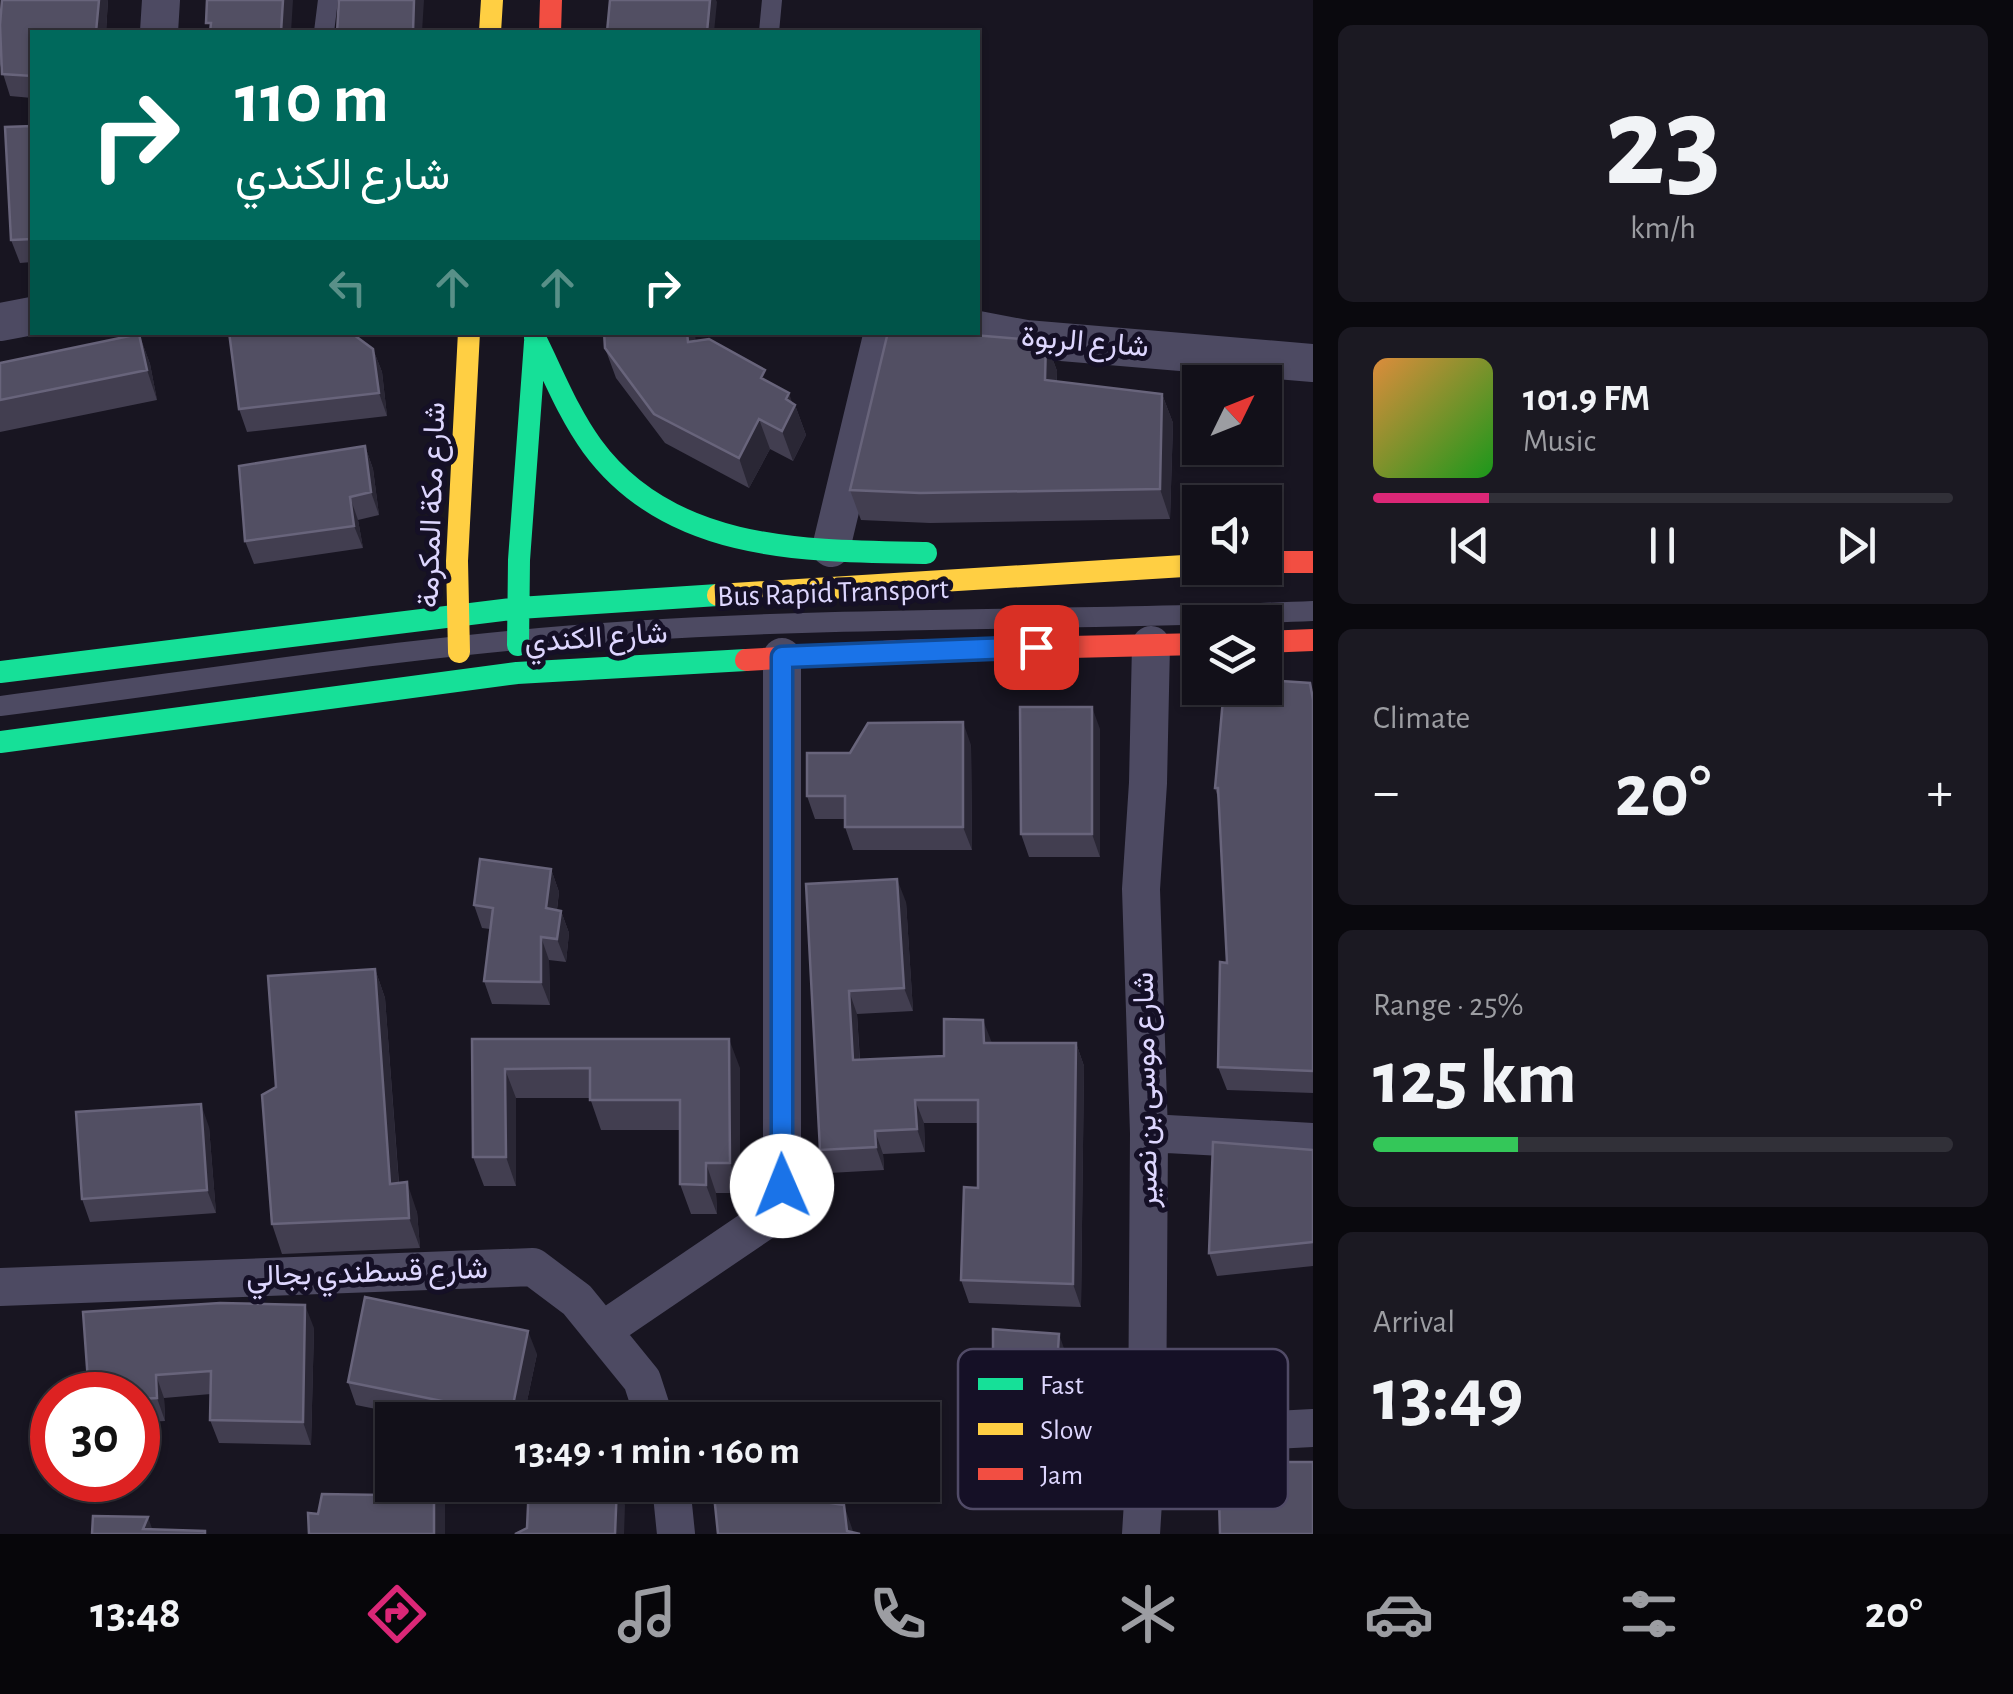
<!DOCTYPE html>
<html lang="en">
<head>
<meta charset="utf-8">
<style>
	:root { --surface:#121019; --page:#1b1922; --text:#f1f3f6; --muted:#9c9da2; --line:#313038; --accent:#db2777 }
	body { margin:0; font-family:"Alegreya Sans",Vazirmatn,sans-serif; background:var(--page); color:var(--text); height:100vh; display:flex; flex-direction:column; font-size:38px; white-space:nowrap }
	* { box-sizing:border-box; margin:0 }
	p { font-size:32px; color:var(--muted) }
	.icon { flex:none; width:55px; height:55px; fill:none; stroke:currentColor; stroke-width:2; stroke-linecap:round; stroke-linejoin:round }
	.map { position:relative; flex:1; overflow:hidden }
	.details { display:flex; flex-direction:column; gap:25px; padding:25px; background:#0a090e; width:700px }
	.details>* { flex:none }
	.guide { position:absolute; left:30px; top:30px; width:950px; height:305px; border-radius:0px; box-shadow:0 2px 8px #0004,0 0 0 2px var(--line); background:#00695c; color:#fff; overflow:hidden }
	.needle { width:65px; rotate:47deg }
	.tools { position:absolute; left:1182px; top:365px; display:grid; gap:20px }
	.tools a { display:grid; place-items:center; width:100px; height:100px; border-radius:0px; background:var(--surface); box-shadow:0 2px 8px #0004,0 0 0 2px var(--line); font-size:50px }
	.speed { position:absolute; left:30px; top:1372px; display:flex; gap:20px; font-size:50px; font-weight:700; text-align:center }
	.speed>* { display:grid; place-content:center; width:130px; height:130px; border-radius:50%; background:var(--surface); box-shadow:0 2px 8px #0004,0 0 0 2px var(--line); line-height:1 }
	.speed .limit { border:15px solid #d22; background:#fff; color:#111 }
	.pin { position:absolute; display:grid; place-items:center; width:85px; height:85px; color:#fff; margin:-42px; border-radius:20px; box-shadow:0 5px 15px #0006 }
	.me { position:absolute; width:110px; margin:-55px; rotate:359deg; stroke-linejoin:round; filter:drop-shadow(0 0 8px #0008) }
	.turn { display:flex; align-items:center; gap:35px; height:210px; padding:0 40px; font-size:45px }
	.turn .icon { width:130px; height:130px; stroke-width:2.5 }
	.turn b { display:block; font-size:70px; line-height:85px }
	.lanes { display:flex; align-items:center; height:95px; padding:0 40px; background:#0003; justify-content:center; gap:50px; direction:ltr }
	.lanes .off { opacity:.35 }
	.big { font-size:75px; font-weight:700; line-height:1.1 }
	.details .tile { flex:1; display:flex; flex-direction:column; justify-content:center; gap:15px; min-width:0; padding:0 35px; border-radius:15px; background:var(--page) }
	.details .dial { align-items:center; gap:0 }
	.dial b { font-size:130px; line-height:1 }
	.song { display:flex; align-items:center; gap:30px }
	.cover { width:120px; height:120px; border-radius:15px; background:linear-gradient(135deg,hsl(30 70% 55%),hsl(120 70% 35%)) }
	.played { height:10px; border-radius:5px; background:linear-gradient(90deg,var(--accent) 20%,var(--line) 20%) }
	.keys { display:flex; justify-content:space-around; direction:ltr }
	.heat { display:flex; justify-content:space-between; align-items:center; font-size:55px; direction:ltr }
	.charge { height:15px; border-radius:8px; background:linear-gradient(90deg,#34c759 25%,var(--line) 0) }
	.trip { position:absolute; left:375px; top:1402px; width:565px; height:100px; border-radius:0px; background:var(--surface); box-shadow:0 2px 8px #0004,0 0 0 2px var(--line); font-weight:700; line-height:100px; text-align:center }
	.menu { display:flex; height:160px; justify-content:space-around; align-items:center; background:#07060a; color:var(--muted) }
	.menu .icon { width:70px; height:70px }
	.menu .current { color:var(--accent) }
	.menu b { font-size:45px; color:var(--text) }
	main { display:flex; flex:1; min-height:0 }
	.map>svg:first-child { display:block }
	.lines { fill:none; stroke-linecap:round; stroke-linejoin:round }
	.lane { stroke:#4d4a62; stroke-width:20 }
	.street { stroke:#4d4a62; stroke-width:38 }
	.fast { stroke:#16e098; stroke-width:22 }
	.slow { stroke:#ffcf43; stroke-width:22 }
	.jam { stroke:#f24e42; stroke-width:22 }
	.wall { fill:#423e50 }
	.shaded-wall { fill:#2a2735 }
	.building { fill:#524f63; stroke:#68647b; stroke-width:2.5 }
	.route-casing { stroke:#114b97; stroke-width:25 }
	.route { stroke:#1a73e8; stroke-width:18 }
	.labels { text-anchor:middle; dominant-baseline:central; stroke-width:10; stroke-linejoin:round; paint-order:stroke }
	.street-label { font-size:30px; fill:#ddd6fe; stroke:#151026 }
	.key { fill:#151026; stroke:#514b67; stroke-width:2.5 }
	.key-label { font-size:28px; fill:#ddd6fe }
</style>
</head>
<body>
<main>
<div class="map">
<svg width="1313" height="1534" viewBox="0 0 1313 1534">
	<rect width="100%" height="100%" fill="#181521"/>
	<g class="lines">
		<path class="lane" d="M324,32L328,0
			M769,32L772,0
			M0,706C210,679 420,644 632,631C859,616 1086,621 1313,611"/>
		<path class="street" d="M159,32L161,0
			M0,322L32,316
			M978,330L1026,339L1313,363
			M831,548L883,332
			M1149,1133L1313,1142
			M0,1287L533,1267L577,1300L642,1380L655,1420
			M602,1331L764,1221L782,1186V657
			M1147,1437L1313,1428
			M671,1485L676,1534
			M1141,1534L1147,1437L1149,1133L1141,889L1148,783L1151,645"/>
		<path class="fast" d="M535,338C553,374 568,413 592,446C670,553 807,551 926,553
			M518,645L519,560L535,342
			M0,672L519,608L718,595
			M0,742L517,673L746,660"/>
		<path class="slow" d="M490,32L492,0
			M718,595L1200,565
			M459,652L457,561L469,332"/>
		<path class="jam" d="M550,32L551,0
			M1265,562H1313
			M1265,642L1313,640
			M746,660L900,651L1200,644"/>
	</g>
	<path class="wall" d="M2,0H108L106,32H32V98L10,96L0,64V25Z
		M32,126V262L20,263L11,240Z
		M604,332H695V341L769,383L795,405L806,435L793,461L770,449L749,488L665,443L616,378L605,348Z
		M139,334L150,364L157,400L0,432V363Z
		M1046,341L1057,371V381L1162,394L1173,423L1170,519L930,523L861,520L850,490Z
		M373,349L382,372L387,416L247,432L239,409Z
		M365,446L373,469L379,515L358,520L363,548L254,564L245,541Z
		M1313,691V1093L1227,1090L1218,1067L1227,963L1218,798L1215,788Z
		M1100,729V857H1029L1021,834Z
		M971,745L972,850H853L845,827V819H815L807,796L850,753Z
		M551,869L559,892L557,910L561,911L569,933L566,962L549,960L550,1005L492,1004L484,981L490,929L482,928L474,905Z
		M806,884L906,902L913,1011L857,1014L860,1060L944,1056L992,1043H1076L1084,1066L1081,1307L969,1303L961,1280L978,1188V1123H924L925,1152L883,1154L884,1170L829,1173L820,1150Z
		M375,969L385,998L399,1183L417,1212L420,1248L282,1254L272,1224L276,1087Z
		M472,1039L740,1068V1193H716L717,1214H691L680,1184V1130H601L590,1098H516V1186H484L473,1157Z
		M209,1127L216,1213L90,1222L82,1199Z
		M1313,1150V1266L1217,1276L1209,1253Z
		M314,1328L311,1445L219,1443L210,1420L211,1394L164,1398L165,1421L148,1422L149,1442L138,1443V1395H89Z
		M537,1354L523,1420H431L356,1405L348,1382Z
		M1067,1357L1063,1437H1008L1000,1413L986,1412L977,1390Z"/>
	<path class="shaded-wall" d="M99,0H108L106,32H96Z
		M283,0H293L291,32H281Z
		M414,0H424L422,32H413Z
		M710,0H716L717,2L714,32H707Z
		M687,332H695L698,371L688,342Z
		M139,334L150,364L157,400L147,370Z
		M1046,341L1057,371L1056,409L1045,380Z
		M373,349L382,372L387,416L379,393Z
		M789,393L794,408L795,405L806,435L793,461L782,431L786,399Z
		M1162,394L1173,423L1170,519L1160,489Z
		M759,419L770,449L749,488L739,458Z
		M365,446L373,469L379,515L371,492Z
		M350,497L358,520L363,548L354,526Z
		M1092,707L1100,729V857L1092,834Z
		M963,722L971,745L972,850L963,827Z
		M551,869L559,892L554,931L546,908Z
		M897,879L906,902L913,1011L904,988Z
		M561,911L569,933L566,962L557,939Z
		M541,937L549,960L550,1005L541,982Z
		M375,969L385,998L401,1213L390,1184Z
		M849,991L857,1014L861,1083L853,1060Z
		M983,1020L992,1043H984Z
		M729,1039L740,1068V1193L730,1163Z
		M1076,1043L1084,1066L1081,1307L1073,1284Z
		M505,1069L516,1098V1186L506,1157Z
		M915,1100L924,1123L925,1152L917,1129Z
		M201,1104L209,1127L216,1213L207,1190Z
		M875,1131L883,1154L884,1170L876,1147Z
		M706,1163L716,1193L717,1214L706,1185Z
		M407,1182L417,1212L420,1248L409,1218Z
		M305,1305L314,1328L311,1445L303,1422Z
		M528,1331L537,1354L523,1420H513L511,1415Z
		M1059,1334L1067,1357L1063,1437L1054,1414Z
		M156,1375L164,1398L165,1421L157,1398Z
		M140,1399L148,1422L149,1442L141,1420Z
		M434,1485H445V1534H434Z
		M617,1485L625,1505L624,1534H615Z
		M828,1485H834L840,1530L830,1503Z
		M844,1505L854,1534H848Z
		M148,1517L154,1534L143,1529Z"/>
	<path class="building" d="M2,0H99L96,32H32V76L2,74L0,25Z
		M207,0H283L281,32H210L211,23H206Z
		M339,0H414L413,32H337Z
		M610,0H710L707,32H607Z
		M32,126V239L11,240L5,127Z
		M229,332H350L373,349L379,393L239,409Z
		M604,332H687L688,342L709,339L765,370L761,378L789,393L786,399L795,405L782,431L759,419L739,458L654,414L605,348Z
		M888,332H937L1046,341L1045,380L1162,394L1160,489L920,493L850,490Z
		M139,334L147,370L0,400V363Z
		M365,446L371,492L350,497L354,526L245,541L239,466Z
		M1265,680L1310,683L1313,700V1071L1218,1067L1220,962L1227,963L1218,788H1215L1224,688H1265Z
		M1020,707H1092V834H1021Z
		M963,722V827H845V796H807V753H850L868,723Z
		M480,859L551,869L546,908L561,911L557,939L541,937V982L484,981L493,908L474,905Z
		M897,879L904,988L849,991L853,1060L944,1056V1019L983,1020L984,1043H1076L1073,1284L961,1280L964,1187L978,1188V1100H915L917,1129L875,1131L876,1147L820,1150L806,884Z
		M375,969L390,1184L407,1182L409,1218L272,1224L262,1095L276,1087L268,976Z
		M472,1039H729L730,1163H706V1185L680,1184V1100H590V1068L505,1069L506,1157H473Z
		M201,1104L207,1190L82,1199L76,1112Z
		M1213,1142L1313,1150V1242L1209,1253Z
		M365,1297L528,1331L511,1415L348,1382Z
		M220,1303L305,1305L303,1422L210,1420L211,1371L156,1375L157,1398L140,1399L141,1420H138V1395H89L83,1312Z
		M993,1329L1059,1334L1054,1414H1000L998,1390H977L976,1358L993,1360Z
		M381,1450L392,1451V1485H434V1534H309L308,1513L318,1514L322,1494L383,1495Z
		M1218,1462H1313V1534H1220Z
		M529,1485H617L615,1534H515L527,1528Z
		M713,1485H828L830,1503L844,1505L847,1531L860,1534H718Z
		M93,1516L148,1517L143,1529L205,1531V1534H92Z"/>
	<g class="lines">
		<defs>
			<path id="route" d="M782,1186V657L1036,647"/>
		</defs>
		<use href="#route" class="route-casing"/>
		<use href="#route" class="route"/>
	</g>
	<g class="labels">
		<g class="street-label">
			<text transform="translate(1085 342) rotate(5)">شارع الربوة</text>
			<text transform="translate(432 505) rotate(-88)">شارع مكة المكرمة</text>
			<text transform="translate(833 593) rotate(-2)">Bus Rapid Transport</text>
			<text transform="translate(596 638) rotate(-4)">شارع الكندي</text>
			<text transform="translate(1146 1090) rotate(-91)">شارع موسى بن نصير</text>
			<text transform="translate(367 1273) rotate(-2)">شارع قسطندي بجالي</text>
		</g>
	</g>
	<rect x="958" y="1349" width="330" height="160" rx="15" class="key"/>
	<rect x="978" y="1378" width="45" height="12" fill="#16e098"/>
	<rect x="978" y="1423" width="45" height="12" fill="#ffcf43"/>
	<rect x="978" y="1468" width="45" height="12" fill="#f24e42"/>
	<g class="key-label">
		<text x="1040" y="1394">Fast</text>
		<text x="1040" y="1439">Slow</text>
		<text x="1040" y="1484">Jam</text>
	</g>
</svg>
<div class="tools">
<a><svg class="needle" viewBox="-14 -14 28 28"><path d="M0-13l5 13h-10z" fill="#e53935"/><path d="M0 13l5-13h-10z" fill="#9c9da2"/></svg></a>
<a><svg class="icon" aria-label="sound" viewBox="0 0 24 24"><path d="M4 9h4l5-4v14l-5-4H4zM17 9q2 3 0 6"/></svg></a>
<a><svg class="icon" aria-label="layers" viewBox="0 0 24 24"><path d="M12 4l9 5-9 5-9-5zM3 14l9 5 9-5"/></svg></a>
</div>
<div class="speed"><div class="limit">30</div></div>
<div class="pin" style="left:1036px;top:647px;background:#d93025"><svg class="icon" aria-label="arrive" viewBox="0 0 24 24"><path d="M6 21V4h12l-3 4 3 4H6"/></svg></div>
<svg class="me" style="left:782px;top:1186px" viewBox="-20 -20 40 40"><circle r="19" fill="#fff"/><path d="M0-13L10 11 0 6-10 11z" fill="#1a73e8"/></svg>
<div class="trip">13:49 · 1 min · 160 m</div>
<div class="guide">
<div class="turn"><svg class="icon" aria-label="right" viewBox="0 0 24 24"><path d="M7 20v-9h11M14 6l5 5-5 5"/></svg><div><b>110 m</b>شارع الكندي</div></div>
<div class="lanes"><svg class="icon off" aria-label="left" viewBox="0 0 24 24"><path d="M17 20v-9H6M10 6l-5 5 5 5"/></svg><svg class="icon off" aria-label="ahead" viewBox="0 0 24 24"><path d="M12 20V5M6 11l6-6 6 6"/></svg><svg class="icon off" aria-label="ahead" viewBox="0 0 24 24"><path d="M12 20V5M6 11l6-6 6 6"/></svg><svg class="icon" aria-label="right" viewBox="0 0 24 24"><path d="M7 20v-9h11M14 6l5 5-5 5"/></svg></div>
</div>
</div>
<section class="details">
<div class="tile dial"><b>23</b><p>km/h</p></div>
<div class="tile">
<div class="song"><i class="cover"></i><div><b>101.9 FM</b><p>Music</p></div></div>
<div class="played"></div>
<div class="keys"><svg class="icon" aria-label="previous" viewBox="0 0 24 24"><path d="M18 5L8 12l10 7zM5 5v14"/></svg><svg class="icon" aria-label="pause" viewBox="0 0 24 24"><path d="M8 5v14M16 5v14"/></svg><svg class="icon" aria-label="next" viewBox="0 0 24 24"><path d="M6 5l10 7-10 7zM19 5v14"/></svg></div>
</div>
<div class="tile"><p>Climate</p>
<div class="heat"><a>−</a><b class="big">20°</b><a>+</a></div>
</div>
<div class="tile"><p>Range · 25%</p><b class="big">125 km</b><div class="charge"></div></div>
<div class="tile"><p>Arrival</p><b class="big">13:49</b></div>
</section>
</main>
<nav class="menu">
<b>13:48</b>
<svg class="icon current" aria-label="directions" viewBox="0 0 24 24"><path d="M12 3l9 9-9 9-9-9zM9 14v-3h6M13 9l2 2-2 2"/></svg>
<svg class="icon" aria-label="music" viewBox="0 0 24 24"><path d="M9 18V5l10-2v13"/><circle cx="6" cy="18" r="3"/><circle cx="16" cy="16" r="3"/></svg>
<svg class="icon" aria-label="phone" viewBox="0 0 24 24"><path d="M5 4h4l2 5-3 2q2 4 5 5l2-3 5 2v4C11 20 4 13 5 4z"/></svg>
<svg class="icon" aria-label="climate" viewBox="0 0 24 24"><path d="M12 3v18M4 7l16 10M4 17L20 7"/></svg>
<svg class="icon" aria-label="car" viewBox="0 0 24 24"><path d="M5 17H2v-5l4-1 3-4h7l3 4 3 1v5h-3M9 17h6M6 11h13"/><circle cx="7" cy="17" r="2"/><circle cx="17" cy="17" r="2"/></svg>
<svg class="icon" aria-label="filters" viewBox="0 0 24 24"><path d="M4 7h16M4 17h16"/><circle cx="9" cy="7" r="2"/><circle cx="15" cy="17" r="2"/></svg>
<b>20°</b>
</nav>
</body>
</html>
